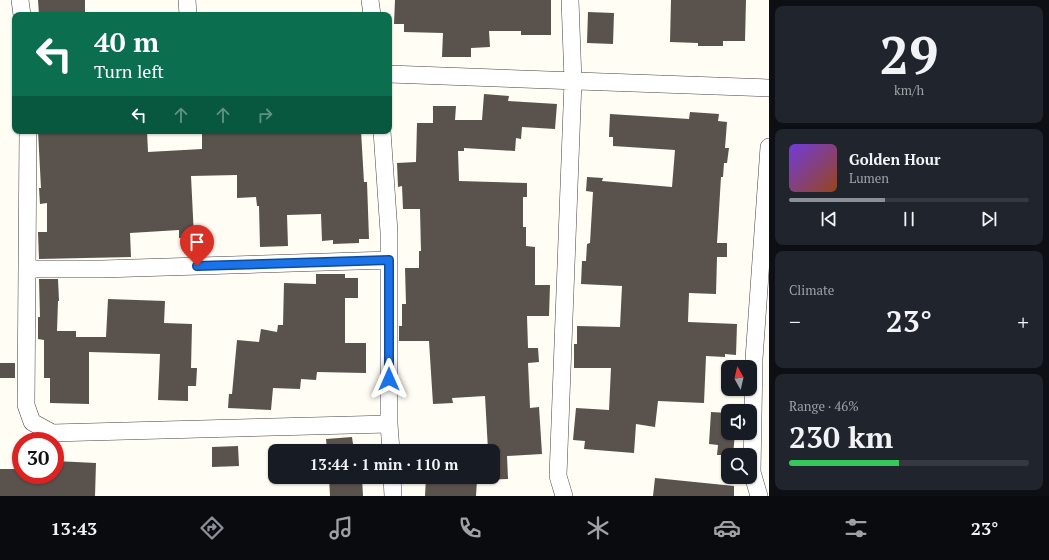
<!DOCTYPE html>
<html lang="en">
<head>
<meta charset="utf-8">
<style>
	:root { --surface:#171b24; --page:#20242c; --text:#f1f3f6; --muted:#9ea1a6; --line:#363941; --accent:#8c9099 }
	body { margin:0; font-family:"PT Serif",serif; background:var(--page); color:var(--text); height:100vh; display:flex; flex-direction:column; font-size:15px; white-space:nowrap }
	* { box-sizing:border-box; margin:0 }
	p { font-size:13px; color:var(--muted) }
	.icon { flex:none; width:22px; height:22px; fill:none; stroke:currentColor; stroke-width:2; stroke-linecap:round; stroke-linejoin:round }
	.map { position:relative; flex:1; overflow:hidden }
	.drawer { display:flex; flex-direction:column; gap:6px; padding:6px; background:#0d0f14; width:280px }
	.drawer>* { flex:none }
	.banner { position:absolute; left:12px; top:12px; width:380px; height:122px; border-radius:8px; box-shadow:0 1px 3px #0004; background:#0b6e4f; color:#fff; overflow:hidden }
	.needle { width:26px; rotate:352deg }
	.controls { position:absolute; left:721px; top:360px; display:grid; gap:8px }
	.controls a { display:grid; place-items:center; width:36px; height:36px; border-radius:8px; background:var(--surface); box-shadow:0 1px 3px #0004; font-size:20px }
	.speed { position:absolute; left:12px; top:432px; display:flex; gap:8px; font-size:20px; font-weight:700; text-align:center }
	.speed>* { display:grid; place-content:center; width:52px; height:52px; border-radius:50%; background:var(--surface); box-shadow:0 1px 3px #0004; line-height:1 }
	.speed .limit { border:6px solid #d22; background:#fff; color:#111 }
	.pin { position:absolute; display:grid; place-items:center; width:34px; height:34px; color:#fff; margin:-41px -17px; border-radius:50% 50% 50% 0; rotate:-45deg; box-shadow:0 0 4px #0007 }
	.pin .icon { rotate:45deg }
	.me { position:absolute; width:44px; margin:-22px; rotate:0deg; stroke-linejoin:round; filter:drop-shadow(0 0 3px #0008) }
	.turn { display:flex; align-items:center; gap:14px; height:84px; padding:0 16px; font-size:18px }
	.turn .icon { width:52px; height:52px; stroke-width:2.5 }
	.turn b { display:block; font-size:28px; line-height:34px }
	.lanes { display:flex; align-items:center; height:38px; padding:0 16px; background:#0003; justify-content:center; gap:20px; direction:ltr }
	.lanes .off { opacity:.35 }
	.big { font-size:30px; font-weight:700; line-height:1.1 }
	.drawer .card { flex:1; display:flex; flex-direction:column; justify-content:center; gap:6px; min-width:0; padding:0 14px; border-radius:8px; background:var(--page) }
	.drawer .dial { align-items:center; gap:0 }
	.dial b { font-size:52px; line-height:1 }
	.song { display:flex; align-items:center; gap:12px }
	.cover { width:48px; height:48px; border-radius:6px; background:linear-gradient(135deg,hsl(260 70% 55%),hsl(20 70% 35%)) }
	.played { height:4px; border-radius:2px; background:linear-gradient(90deg,var(--accent) 40%,var(--line) 40%) }
	.keys { display:flex; justify-content:space-around; direction:ltr }
	.heat { display:flex; justify-content:space-between; align-items:center; font-size:22px; direction:ltr }
	.charge { height:6px; border-radius:3px; background:linear-gradient(90deg,#34c759 46%,var(--line) 0) }
	.trip { position:absolute; left:268px; top:444px; width:232px; height:40px; border-radius:8px; background:var(--surface); box-shadow:0 1px 3px #0004; font-weight:700; line-height:40px; text-align:center }
	.dock { display:flex; height:64px; justify-content:space-around; align-items:center; background:#090b0e; color:var(--muted) }
	.dock .icon { width:28px; height:28px }
	.dock .active { color:var(--accent) }
	.dock b { font-size:18px; color:var(--text) }
	main { display:flex; flex:1; min-height:0 }
	.map>svg:first-child { display:block }
	.building { fill:#5a524d }
	.lines { fill:none; stroke-linecap:round; stroke-linejoin:round }
	.minor-casing { stroke:#444; stroke-width:18 }
	.minor { stroke:#fff; stroke-width:17 }
	.route-casing { stroke:#114b97; stroke-width:10 }
	.route { stroke:#1a73e8; stroke-width:7 }
</style>
</head>
<body>
<main>
<div class="map">
<svg width="769" height="496" viewBox="0 0 769 496">
	<rect width="100%" height="100%" fill="#fffdf4"/>
	<path class="building" d="M38,0H85V15H39Z
		M395,0H551V35H521V31H489L490,47L471,48V57H442L443,33L404,32V24H394Z
		M671,0H746L745,41H723V46H698V43L670,42Z
		M588,12L614,13L613,44L587,43Z
		M484,94L509,96L508,101L557,104L555,129L522,127L521,139L516,138L515,151L464,148V151H458L459,181L527,183V197H523V227H526V246L535,247V285H550L549,316H527L528,348H538L539,362L528,363L530,408L539,407L542,454L507,456L508,479L477,480L476,496H425L426,477H493V451H440V449L488,450L485,396L452,398L453,403L433,404L429,341H399V326H402V304H406L405,268H419V251H421L420,209H403L402,186L398,187L397,163L416,162L417,123H433V106H456L455,120H482Z
		M690,112L719,114L718,121L727,122L725,148H729L727,163H724L723,177H721L717,243H727V257H717L716,294L689,293L688,322L737,324L736,355L725,354V357L706,356L704,403L658,401L655,427L636,424L634,453L584,449L585,441L573,440L576,408L609,410L611,368H574V344H577V326L620,327L622,286L581,284L582,261H586L587,244L590,243L593,192L586,191L587,177L603,178L602,181L672,187L675,150L613,146V137H609L610,114L689,119Z
		M38,131H147L148,152L202,149V131H361L364,182H367L369,239H359V243L333,244V240L322,241L321,214L287,215L288,246L260,247L259,206H257L256,197L237,198V175L191,176L194,237L179,238V230L130,233L131,257L39,259L38,232H47V203L40,204L39,188H41Z
		M316,274H345V278H358V298H345V343H366V373L317,372L316,380L301,379L300,389L273,388L271,410L228,408L229,394H232L237,340L259,342L261,329L277,332L278,325H283L284,283L316,284Z
		M39,279H58L59,301H58L57,331H76V337H106L108,299L165,301L164,323L192,324L191,368H197L196,386H188V401L158,400L160,354L89,352V404L50,403V378H44V340L38,339V317H40Z
		M0,363H15V378H0Z
		M711,412L728,413V433H735L733,455H717L718,445L709,444Z
		M352,437L354,451H327L326,439Z
		M238,446L239,466L212,467V447Z
		M55,461L96,463L95,496H0V469H21V475H55Z
		M329,477H362L363,496H330Z
		M655,478L734,486V496H653Z"/>
	<g class="lines">
		<defs>
			<path id="minor" d="M20,0L22,15
				M187,0L188,15
				M370,0L372,15
				M389,74L769,88
				M28,131L26,405L32,422L52,433L389,424
				M382,131L389,232V424L391,451
				M28,269H102L389,260
				M392,477L393,496
				M564,496L558,476L573,81L570,0
				M759,496L752,472L754,359L769,147"/>
		</defs>
		<use href="#minor" class="minor-casing"/>
		<use href="#minor" class="minor"/>
	</g>
	<g class="lines">
		<defs>
			<path id="route" d="M197,266L389,260V379"/>
		</defs>
		<use href="#route" class="route-casing"/>
		<use href="#route" class="route"/>
	</g>
</svg>
<div class="controls">
<a><svg class="needle" viewBox="-14 -14 28 28"><path d="M0-13l5 13h-10z" fill="#e53935"/><path d="M0 13l5-13h-10z" fill="#9ea1a6"/></svg></a>
<a><svg class="icon" aria-label="sound" viewBox="0 0 24 24"><path d="M4 9h4l5-4v14l-5-4H4zM17 9q2 3 0 6"/></svg></a>
<a><svg class="icon" aria-label="search" viewBox="0 0 24 24"><circle cx="10" cy="10" r="6"/><path d="M15 15l6 6"/></svg></a>
</div>
<div class="speed"><div class="limit">30</div></div>
<div class="pin" style="left:197px;top:266px;background:#d93025"><svg class="icon" aria-label="arrive" viewBox="0 0 24 24"><path d="M6 21V4h12l-3 4 3 4H6"/></svg></div>
<svg class="me" style="left:389px;top:379px" viewBox="-20 -20 40 40"><path d="M0-17L14 15 0 8-14 15z" fill="#1a73e8" stroke="#fff" stroke-width="4"/></svg>
<div class="trip">13:44 · 1 min · 110 m</div>
<div class="banner">
<div class="turn"><svg class="icon" aria-label="left" viewBox="0 0 24 24"><path d="M17 20v-9H6M10 6l-5 5 5 5"/></svg><div><b>40 m</b>Turn left</div></div>
<div class="lanes"><svg class="icon" aria-label="left" viewBox="0 0 24 24"><path d="M17 20v-9H6M10 6l-5 5 5 5"/></svg><svg class="icon off" aria-label="ahead" viewBox="0 0 24 24"><path d="M12 20V5M6 11l6-6 6 6"/></svg><svg class="icon off" aria-label="ahead" viewBox="0 0 24 24"><path d="M12 20V5M6 11l6-6 6 6"/></svg><svg class="icon off" aria-label="right" viewBox="0 0 24 24"><path d="M7 20v-9h11M14 6l5 5-5 5"/></svg></div>
</div>
</div>
<section class="drawer">
<div class="card dial"><b>29</b><p>km/h</p></div>
<div class="card">
<div class="song"><i class="cover"></i><div><b>Golden Hour</b><p>Lumen</p></div></div>
<div class="played"></div>
<div class="keys"><svg class="icon" aria-label="previous" viewBox="0 0 24 24"><path d="M18 5L8 12l10 7zM5 5v14"/></svg><svg class="icon" aria-label="pause" viewBox="0 0 24 24"><path d="M8 5v14M16 5v14"/></svg><svg class="icon" aria-label="next" viewBox="0 0 24 24"><path d="M6 5l10 7-10 7zM19 5v14"/></svg></div>
</div>
<div class="card"><p>Climate</p>
<div class="heat"><a>−</a><b class="big">23°</b><a>+</a></div>
</div>
<div class="card"><p>Range · 46%</p><b class="big">230 km</b><div class="charge"></div></div>
</section>
</main>
<nav class="dock">
<b>13:43</b>
<svg class="icon active" aria-label="directions" viewBox="0 0 24 24"><path d="M12 3l9 9-9 9-9-9zM9 14v-3h6M13 9l2 2-2 2"/></svg>
<svg class="icon" aria-label="music" viewBox="0 0 24 24"><path d="M9 18V5l10-2v13"/><circle cx="6" cy="18" r="3"/><circle cx="16" cy="16" r="3"/></svg>
<svg class="icon" aria-label="phone" viewBox="0 0 24 24"><path d="M5 4h4l2 5-3 2q2 4 5 5l2-3 5 2v4C11 20 4 13 5 4z"/></svg>
<svg class="icon" aria-label="climate" viewBox="0 0 24 24"><path d="M12 3v18M4 7l16 10M4 17L20 7"/></svg>
<svg class="icon" aria-label="car" viewBox="0 0 24 24"><path d="M5 17H2v-5l4-1 3-4h7l3 4 3 1v5h-3M9 17h6M6 11h13"/><circle cx="7" cy="17" r="2"/><circle cx="17" cy="17" r="2"/></svg>
<svg class="icon" aria-label="filters" viewBox="0 0 24 24"><path d="M4 7h16M4 17h16"/><circle cx="9" cy="7" r="2"/><circle cx="15" cy="17" r="2"/></svg>
<b>23°</b>
</nav>
</body>
</html>
